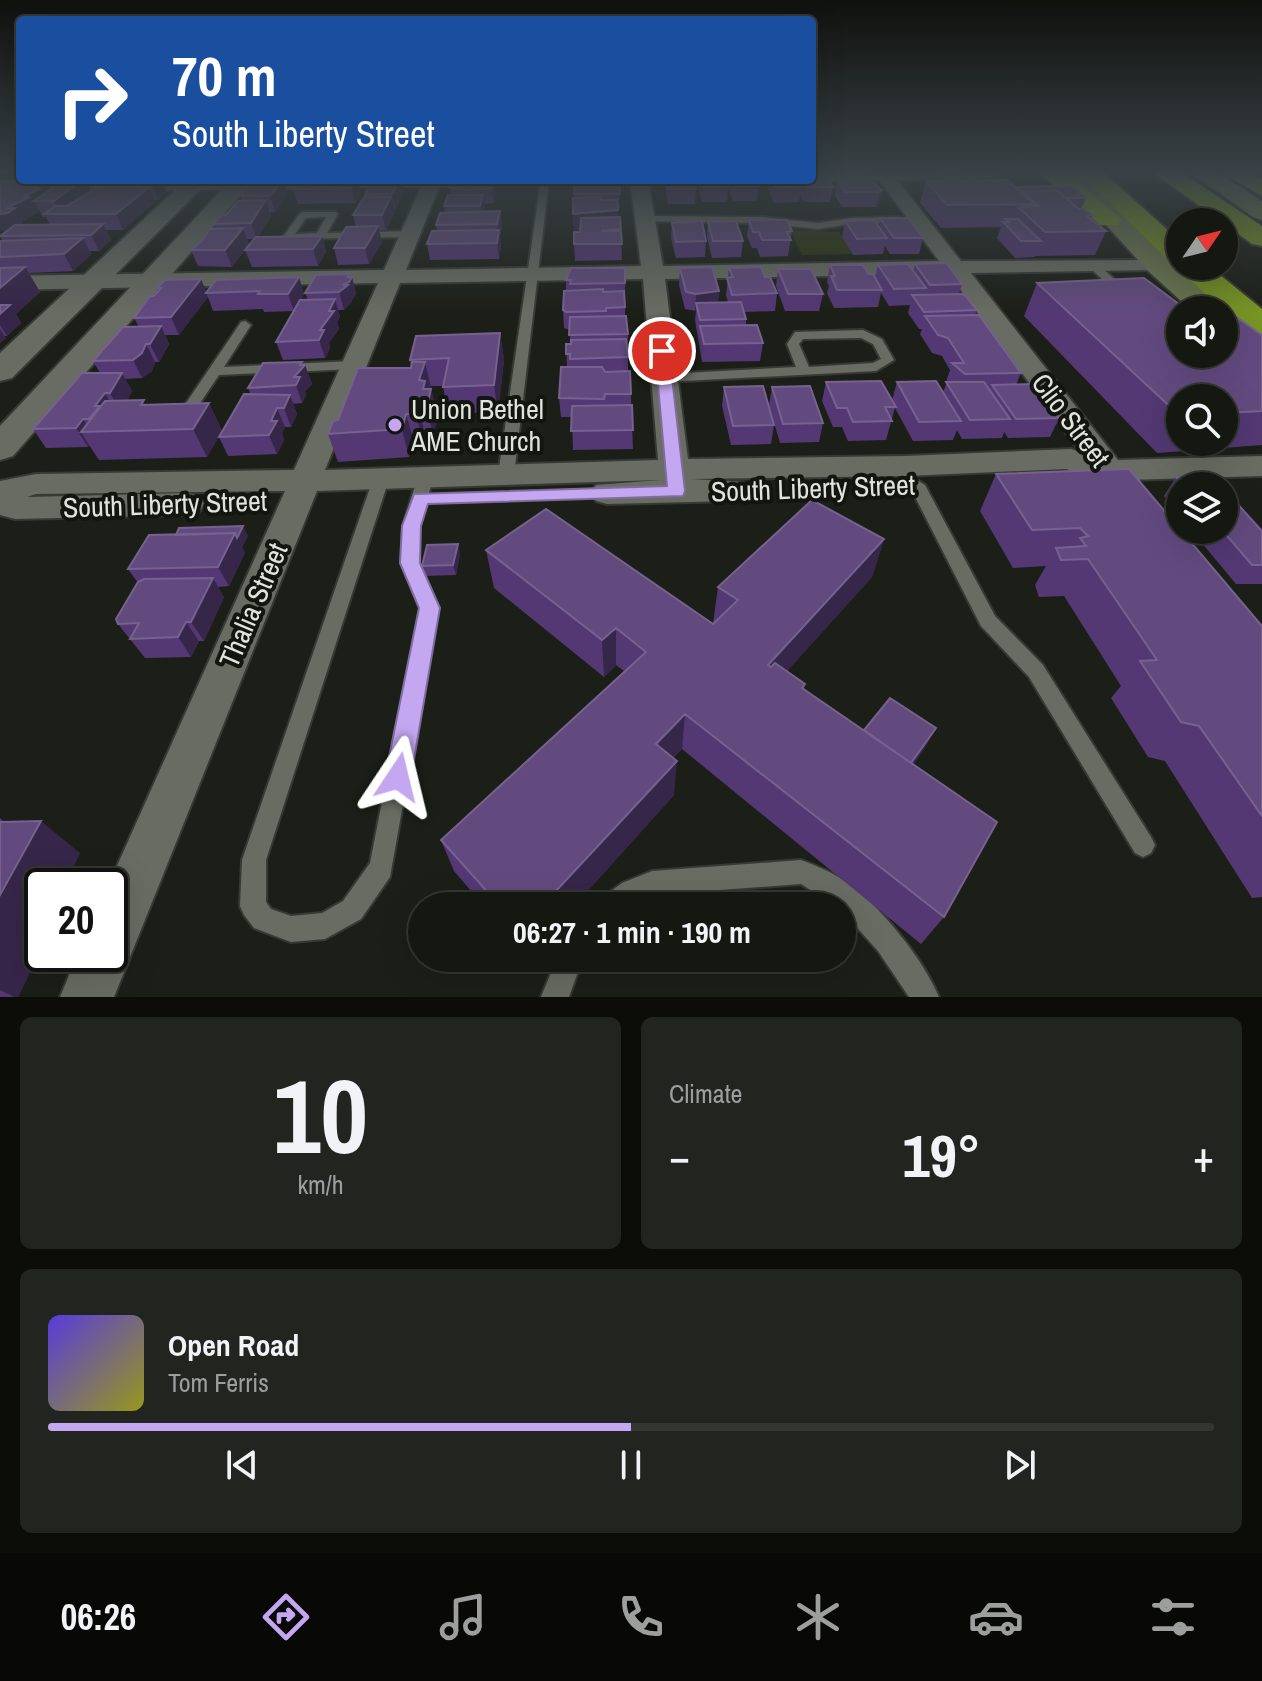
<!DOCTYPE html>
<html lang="en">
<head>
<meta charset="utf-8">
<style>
	:root { --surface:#151711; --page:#22241f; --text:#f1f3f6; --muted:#9d9f9f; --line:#343631; --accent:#c4a7f1 }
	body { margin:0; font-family:"Archivo Narrow",sans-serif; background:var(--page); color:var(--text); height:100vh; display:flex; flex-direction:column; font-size:30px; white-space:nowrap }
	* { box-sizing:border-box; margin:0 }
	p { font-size:26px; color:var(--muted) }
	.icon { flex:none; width:44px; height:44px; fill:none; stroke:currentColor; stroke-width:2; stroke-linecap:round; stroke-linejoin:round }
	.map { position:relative; height:997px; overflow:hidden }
	.drawer { display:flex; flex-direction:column; gap:20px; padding:20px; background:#0c0d09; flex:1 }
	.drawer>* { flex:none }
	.top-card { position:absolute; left:16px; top:16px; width:800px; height:168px; border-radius:8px; box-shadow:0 8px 32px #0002,0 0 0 2px var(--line); background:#1a4fa0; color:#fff; overflow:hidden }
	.needle { width:52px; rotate:55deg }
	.controls { position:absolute; left:1166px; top:208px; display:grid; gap:16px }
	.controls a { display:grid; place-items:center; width:72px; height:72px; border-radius:50%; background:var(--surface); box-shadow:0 8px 32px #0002,0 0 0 2px var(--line); font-size:40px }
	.speed { position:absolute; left:24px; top:868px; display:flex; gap:16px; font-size:40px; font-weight:700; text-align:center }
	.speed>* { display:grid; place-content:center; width:104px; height:104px; border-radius:50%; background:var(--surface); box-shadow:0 8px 32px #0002,0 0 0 2px var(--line); line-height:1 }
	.speed .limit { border:4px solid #111; border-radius:12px; background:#fff; color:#111 }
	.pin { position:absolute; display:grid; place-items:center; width:68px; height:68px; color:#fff; margin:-34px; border:4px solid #fff; border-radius:50%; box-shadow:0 2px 8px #0007 }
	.me { position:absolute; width:88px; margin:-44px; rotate:10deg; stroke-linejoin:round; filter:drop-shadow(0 0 6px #0008) }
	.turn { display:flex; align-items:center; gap:28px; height:168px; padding:0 24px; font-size:36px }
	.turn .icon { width:104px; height:104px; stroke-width:2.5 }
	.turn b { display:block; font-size:56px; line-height:68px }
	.big { font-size:60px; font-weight:700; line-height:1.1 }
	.drawer .widget { flex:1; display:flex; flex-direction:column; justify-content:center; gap:12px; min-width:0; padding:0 28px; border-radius:12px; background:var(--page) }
	.drawer .dial { align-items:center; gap:0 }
	.dial b { font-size:104px; line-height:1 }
	.song { display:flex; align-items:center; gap:24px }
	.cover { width:96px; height:96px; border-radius:12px; background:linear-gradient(135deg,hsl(250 70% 55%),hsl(60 70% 35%)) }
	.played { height:8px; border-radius:4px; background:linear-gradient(90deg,var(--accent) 50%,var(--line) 50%) }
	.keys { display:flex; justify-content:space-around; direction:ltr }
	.heat { display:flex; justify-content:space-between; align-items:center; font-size:44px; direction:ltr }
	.drawer .tiles { flex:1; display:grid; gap:20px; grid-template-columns:1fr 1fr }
	.widget:last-child { grid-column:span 2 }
	.trip { position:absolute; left:408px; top:892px; width:448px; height:80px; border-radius:40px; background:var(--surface); box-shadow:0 8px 32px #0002,0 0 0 2px var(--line); font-weight:700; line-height:80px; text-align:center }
	.menu { display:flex; height:128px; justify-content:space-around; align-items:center; background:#080907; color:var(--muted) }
	.menu .icon { width:56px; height:56px }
	.menu .selected { color:var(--accent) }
	.menu b { font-size:36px; color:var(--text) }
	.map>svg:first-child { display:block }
	.green { fill:#2b360e }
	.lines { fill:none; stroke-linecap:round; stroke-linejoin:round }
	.service-casing { stroke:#373934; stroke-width:4 }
	.minor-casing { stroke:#373934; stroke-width:4 }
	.tertiary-casing { stroke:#373934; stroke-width:4 }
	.secondary-casing { stroke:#373934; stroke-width:4 }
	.motorway-casing { stroke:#373934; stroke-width:4 }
	.service { fill:#686c62; fill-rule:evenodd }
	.minor { fill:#686c62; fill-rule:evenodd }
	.tertiary { fill:#686c62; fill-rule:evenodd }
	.secondary { fill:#6d784f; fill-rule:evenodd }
	.motorway { fill:#789424; fill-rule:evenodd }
	.wall { fill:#533874; fill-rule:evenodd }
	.shaded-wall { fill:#36264a }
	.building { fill:#624a7f; stroke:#76628e; stroke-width:2 }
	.route { fill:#c4a7f1; stroke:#7f6d9d; stroke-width:2 }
	.poi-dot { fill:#c4a7f1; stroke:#13160e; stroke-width:3 }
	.labels { text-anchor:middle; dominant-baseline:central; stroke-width:8; stroke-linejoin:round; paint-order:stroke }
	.poi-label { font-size:28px; fill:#e1e3dd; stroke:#13160e; text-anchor:start }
	.street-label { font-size:28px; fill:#e1e3dd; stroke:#13160e }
</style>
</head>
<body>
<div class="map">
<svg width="1262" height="997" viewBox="0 0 1262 997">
	<rect width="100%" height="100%" fill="#1c1f17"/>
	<path class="green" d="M790,230L839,232L852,254L802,255Z"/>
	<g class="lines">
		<defs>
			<path id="service" d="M541,180H549L514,475L506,480L498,475Z
				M303,212H336L338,214L327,233L410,231L415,234L410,237L284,239L283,237L300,213ZM326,217L317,233L295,234L306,218Z
				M645,216L762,217L818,223L851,218L899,217L904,220L899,223L851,224L818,229L762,223L642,221L640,219Z
				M1089,263H1097L1128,292V296H1120L1089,267Z
				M245,321L251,325L224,367L354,361L360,365L354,369L219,375L192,415H182L180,412L241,322Z
				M863,330L882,339L894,360L876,371L665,382L658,378L665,374L796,367L787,344L795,332ZM861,338L873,344L881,359L873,363L809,367L799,344L803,339Z
				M381,474L389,479L266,860V902L271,909L291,916L322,913L343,901L370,863L420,608L401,563L403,526L417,479L425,474L433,479L419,526V563L438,608L390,877L361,919L325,939L291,942L254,928L244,915L240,906L242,860L373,479Z
				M917,480L925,485L995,616L1043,665L1151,837L1155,845L1151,853L1143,857L1135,853L1029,677L981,626L909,485Z
				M801,860C817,866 832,872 846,882C880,905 923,959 939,997H909L878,951L842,911V906H836L801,884L652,895L633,906H599L603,897L622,883L652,871Z
				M557,958H583L569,997H541Z"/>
			<path id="minor" d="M812,173H997L989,178L897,180L961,261L1164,260L1168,264L1157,270L971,273L1118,460L1262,456V476L1127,480L1114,486L1066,469L905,476L691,479L743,482L748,490L743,498L732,501L607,504L596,501L591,493L596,485L660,480L317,491L114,997H60L78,954H110L108,886L285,491L36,494L27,497L188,493L199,496L204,504L199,512L188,515L15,519L0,515V481L36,474L294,470L378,283L0,290V276L384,270L421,187L0,193V183L544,180L535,185L439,187L406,270L641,266L630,180H648L663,266L939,261L879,180L812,181L807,180H812ZM949,274L1080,452L1071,449L905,456L688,459L665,279ZM643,279L658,460L325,470L400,283Z"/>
			<path id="tertiary" d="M186,180H210L12,378L0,381V353Z
				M231,180H254L13,456L0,460V426Z"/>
			<path id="secondary" d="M1059,173H1084L1167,258L1221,303L1226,310L1224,313V310H1191L1147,270Z
				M1191,173H1219L1262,201V220L1253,217Z"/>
			<path id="motorway" d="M1040,173H1066L1122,219L1118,225H1100Z
				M1079,173H1104L1180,241V266H1209L1262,309V336L1250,333L1181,272L1178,264L1170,262Z
				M1154,173H1182L1262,226V246L1252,244Z
				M1222,173H1251L1262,179V196Z"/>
		</defs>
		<use href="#service" class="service-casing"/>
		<use href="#minor" class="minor-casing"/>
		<use href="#tertiary" class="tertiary-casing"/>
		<use href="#secondary" class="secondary-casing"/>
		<use href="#motorway" class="motorway-casing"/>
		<use href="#service" class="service"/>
		<use href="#minor" class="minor"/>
		<use href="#tertiary" class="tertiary"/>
		<use href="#secondary" class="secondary"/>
		<use href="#motorway" class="motorway"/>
	</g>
	<path class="wall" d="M837,174L882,190L879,206L876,207H842L835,196Z
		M938,174L955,178L954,181L1015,187L1086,198L1081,209L1092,215L1091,219L1106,231L1095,255L1035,256V257L1015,258L997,238L1001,227L941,228L920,203L926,181H936Z
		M45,180L51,190L64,180H86L91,192L103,187L102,186L161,180L166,192L158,200H154L155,202L123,230H106L111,240L99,251H90L91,254L73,271L29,273L40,292L16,314L21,323L7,336H4L6,338L0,343V241H3L0,236L9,230L0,231V181ZM38,209L43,217H46L50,224L22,225L23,224L22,221L39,212L37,210Z
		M254,180H284L288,194L275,212H270L271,216L258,237L322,236L326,252L318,266L252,267L245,250L254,239H247L249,244L232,267L198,266L191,250L202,241L210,229H215L213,224L222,215H226L238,201H242L240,196Z
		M358,180L361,193L355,203L298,204L293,189Z
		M377,180H401L404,192L396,209H394L395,212L386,230H379L382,242L369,264L338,265L334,248L356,227L353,215L366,197L365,195Z
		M495,180L496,193L494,203L484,204L485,212L500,211L502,227L500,236L501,246L499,259L430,260L427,244L437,231L436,225L445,213L444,206L451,195L450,188Z
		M576,180H618L620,209H618V217L621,229L622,260L575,261L574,244L580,232V229L574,230L573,214L575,184H576Z
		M665,180H693L696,189L695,204H668L665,188Z
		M698,180H726L728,185V180H756L759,186L757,201H733L728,188L727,202H702L698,186Z
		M768,180H797L798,181V180H812L833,187L830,202H804L800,195L799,202L774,203L767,187Z
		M880,218L923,238L919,254H890L885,246L883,254L853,255L842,237L845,221L879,226Z
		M749,220L792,231L788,256L760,257L757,248H752L747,236Z
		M708,222L743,241L741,257L712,258L707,237Z
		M672,223L706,241L705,257L676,258L671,238Z
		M915,264L962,284L959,294L977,310L975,315L1021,373L1016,385L1059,418L1050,437L1008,438L1004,432L1002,438L962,439L957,430L953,440L913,441L895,408L886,440L848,441L842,427H833L822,401L826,382L892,400L897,382L943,392L947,382H946L950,370L942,356L932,353L920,334L922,329H919L908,313L910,305L889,306L881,293L878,307L834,308L827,293L829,286L827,282L830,265L868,274L875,278L878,265L913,271Z
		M625,268V316L628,334V371H630L633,449L573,450L572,417H561L559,398L567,367L566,344H570V330L564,328L563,310L566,291V280Z
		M680,268L719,291L718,302H728L726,295L729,268L765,277L777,293L775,311L744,312L746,319V325L763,343L760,361L702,362L695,320L696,311L685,309L679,285Z
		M778,269L823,294L819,311H785L776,286Z
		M350,277H352L356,294L352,300V302L344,310H338L340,317L337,322L339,329L329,343L330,348L325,358L283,360L276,342L294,311L264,312L263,309L213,311L208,297L179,335H165L169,344L159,362H155L152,371L142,378L125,379L132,391L127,401L146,404L209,403L222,431L207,457L99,460L89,445L88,447L46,448L33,429L100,373L93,361L139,327L134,318L158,291L157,288L207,292L216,280L304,294L301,300H308L305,293Z
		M1037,283L1180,310L1262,335V445L1157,453L1024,316ZM1180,398H1224V442H1180Z
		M500,333L504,360L498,412L448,414L443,386H430L438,417L433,434H425L423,442H414L409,457L338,462L328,434L338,420L411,368L410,360Z
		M302,362L303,365H305L312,384L305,391L306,395L302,403L293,404L297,414L291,427H285L282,433L284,440L277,454L228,456L219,437L251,395L248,388Z
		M724,387L774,425L771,444L731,445L722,406Z
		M772,387L823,423L819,442L780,443L769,405Z
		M996,474L1262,626V897L1252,898L1165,761L1148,757L1111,698L1121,686L1064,596L1039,597L1035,585L1046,566L1013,568L980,511Z
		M1176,477L1221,486H1180V516L1164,496Z
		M1191,530L1262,531V584H1236Z
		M248,536L242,547L245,553L229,586L218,587L224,597L204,641H199L191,657L145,658L118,624L138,583L128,569Z
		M884,539L872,577L787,671L805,684L804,689L864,730L926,746L913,765L944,917L921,944L682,749L673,758L674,795L574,906H484L454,871L441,840L624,671L616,665L604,677L494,588L486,550L713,624L718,587Z
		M460,554L456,575L424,576L422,566Z
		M0,818L4,822L80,853L64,886H42L31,954L37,957L18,997H0Z"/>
	<path class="shaded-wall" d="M45,180L53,195L34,201L38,209L37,210L39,212L22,221L23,224L17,229L0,231V214L6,208L23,197Z
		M82,180H86L92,193L61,214L54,201Z
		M157,180H162L166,192L158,200L151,185Z
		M283,180L288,194L275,212L270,196Z
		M356,180H358L361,193L355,203L351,188Z
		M400,180H401L404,192L396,209L392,194Z
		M494,180L496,193L494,203L492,188Z
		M149,187L155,202L123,230L116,214Z
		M882,190L879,206L876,207L879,192Z
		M483,195L485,210L482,221L480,206Z
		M391,197L395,212L386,230L382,215Z
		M266,200L271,216L257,239L251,223Z
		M618,210V226L574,230L573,214Z
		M500,211L502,227L500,236L501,246L499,259L497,243L498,235L497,224Z
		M103,224L111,240L99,251L91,235Z
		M378,226L382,242L369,264L365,248Z
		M243,228L249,244L232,267L225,250Z
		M322,236L326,252L318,266L313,249Z
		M83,238L91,254L73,271L64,254Z
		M25,267L40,292L16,314L21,323L7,336L0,325V288Z
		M349,274L350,279L352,277L356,294L352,300V302L344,310L339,292Z
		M299,277L304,294L294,311L288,294Z
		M201,279L207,293H206L208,297L179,335L171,317Z
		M719,291L717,309L696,303V311L695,312L696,294Z
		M335,299L340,317L337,322L339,329L329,343L330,348L325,358L319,340L320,330Z
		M161,326L169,344L159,362L150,344Z
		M0,329L6,338L0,343Z
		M500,333L504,360L498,412L494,385Z
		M146,344L155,362L152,371L142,378L133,360Z
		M302,362L304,367L305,365L312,384L305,391L306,395L302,403L296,385L294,377Z
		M425,362L438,417L433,434L419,380Z
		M122,373L132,391L121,412L110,393Z
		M105,393L116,412L97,432L89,419L95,406Z
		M290,395L297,414L291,427L284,408Z
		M209,403L222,431L207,457L193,429Z
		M418,406L425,434L423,442L416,414Z
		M277,408L285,427L282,433L284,440L277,454L269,435L271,421Z
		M406,414L414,442L409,457L402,429Z
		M83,419L91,432H81L89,445L88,447L76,428Z
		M243,526L248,536L242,547L245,553L229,586L218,567L235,533Z
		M884,539L872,577L760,701L768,665Z
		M458,544L460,554L456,575L453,565Z
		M213,578L224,597L204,641L191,622Z
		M186,622L199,641L191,657L178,637Z
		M616,628V665L604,677L602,640Z
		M685,714L682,749L654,778L656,744Z
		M936,728L926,746L895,792L904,774Z
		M677,761L674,795L574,906H542Z
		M41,821L80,853L64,886H42V930L31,954L37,957L18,997H14L0,990V895Z"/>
	<path class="building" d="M950,173L955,178H942L938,174Z
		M812,174H825L833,187H806L802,180H812Z
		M837,174H865L882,190L879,192H845L838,181H842Z
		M45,180L33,188H41L23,197H30L6,208H15L8,213L0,214V181Z
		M64,180H82L54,201H34Z
		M109,180H157L151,185L102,186Z
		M254,180H283L270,196H240Z
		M300,180H356L351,188L293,189Z
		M400,180L392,194L365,195L371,181Z
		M453,180H494L492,188L467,190L450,188Z
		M576,180H618L619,182H576Z
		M667,180H693L696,189H668Z
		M701,180H726L728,186L703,187Z
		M732,180H756L759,186H734Z
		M772,180H797L801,187H775Z
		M1008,180L1034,204L947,205L926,181Z
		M575,184H619L620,194H574Z
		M1071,186L1086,198H1066L1058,191L1023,192L1022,194L1015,187Z
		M99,187H149L116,214H44L55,206H66Z
		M1058,191L1079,209H1084L1092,215L1087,216L1106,231L1045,232L1018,207L1039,206L1023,192Z
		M448,195H483L480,206H444Z
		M364,197H391L382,215H353Z
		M600,197V200H617L618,210L573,214V198Z
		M266,200L251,223L213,224L222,215H226L238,201Z
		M500,211L497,224L436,225L440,213Z
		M620,217L621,229L601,231H621L622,244H574V232H580L581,218Z
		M880,218H908L923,238H894Z
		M1005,219H1018L1041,241H1021L1003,222H1009Z
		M749,220H787L792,231L787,232L791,240H762L759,232H753Z
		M874,220L887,238L857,239L845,221Z
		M702,221L706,241L676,242L672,223Z
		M736,221L743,241H713L708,222Z
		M103,224L91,235L0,236L15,225Z
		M378,226L365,248H334L346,227Z
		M243,228L225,250H191L202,241L210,229Z
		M499,230L497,243L427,244L432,231Z
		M322,236L313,249L245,250L256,237Z
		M83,238L64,254L0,257V241Z
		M946,263L962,284L930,285L915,264Z
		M908,264L926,288L894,289L878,265Z
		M830,265H863L868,274H873L882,290H837L831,276H835Z
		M25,267L0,288V268Z
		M712,267L719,291L696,294L686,292L680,268Z
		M761,267L765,277H770L777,293L732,295L727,278L733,277L729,268Z
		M571,268H625V283L570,284L571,280H566Z
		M778,269H811L823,294H788Z
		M349,274L348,277H352L349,282L343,285H348L339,292L305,293L316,275Z
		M299,277L288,294H258L260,291L206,293L216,280Z
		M1144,278L1187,310H1180V354H1224V312H1229L1262,335V411L1224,413V398H1180V416L1037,283Z
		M201,279L171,317L134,318L150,296H154L161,288H157L165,280Z
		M603,289V292L624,291L625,307L606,308V311L566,312L563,310L564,291Z
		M964,294L977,310L924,312L912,295Z
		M335,299L329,311H334L320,330H324L319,340L276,342L300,300Z
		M741,302L746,319L700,320L696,303Z
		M0,305H10L0,314Z
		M979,315L1021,373L965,374L952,363H964L948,338L938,335L925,316Z
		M626,316L628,334L569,335L570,317Z
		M757,325L763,343L704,344L700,326Z
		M161,326L150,344H146L142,353L133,360L93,361L123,327Z
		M500,333L494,385L443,387L449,358L410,360L416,336Z
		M626,339L628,357L570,359V354H566V344H571V340Z
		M302,362L300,365H305L294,377H300L296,385L248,388L263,363Z
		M412,362H425L419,380L425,381L423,389H431L427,406H418L416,414H406L402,429L328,434L333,421L338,420L358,368H411Z
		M561,367H602L605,372L630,371L631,394H605L604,399L559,398Z
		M82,373H122L110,393H105L95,406H100L89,419H83L76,428L33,429Z
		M881,381L896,407H885L892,421L853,422L847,408H837L826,382Z
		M936,381L961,421L919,422L897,382Z
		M946,382H984L1010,419L970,420Z
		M1033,384L1059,418L1016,419L992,385Z
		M763,386L774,425L733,426L724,387Z
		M810,386L823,423L783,424L772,387Z
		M244,394L290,395L284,408H277L271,421H277L269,435L219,437Z
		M144,400L141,405L209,403L193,429L81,432L105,401Z
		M632,405L633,430L571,431L572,406Z
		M1129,469L1262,626V816L1199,726L1181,722L1140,661L1157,660L1088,559L1061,560L1056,548L1086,546L1080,538L1088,536L1080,528L1032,530L996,474Z
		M1211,476L1221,486H1184L1176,477Z
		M1224,489L1262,531V565H1252L1222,530H1224Z
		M812,500L884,539L768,665L771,667L775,663L805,684L802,688L997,822L944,917L685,714L656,744L677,761L542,906H500L441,840L646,652L616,628L602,640L486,550L546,509L713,624L738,600L718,587Z
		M243,526L237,538L235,533L176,535L179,528Z
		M235,533L218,567L128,569L149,535Z
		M458,544L453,565L422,566L427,545Z
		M213,578L191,622H186L178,637L130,639L139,623L118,624L116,619L138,582L144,579Z
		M890,698L936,728L911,763L864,730Z
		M41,821L0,895V822Z"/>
	<linearGradient id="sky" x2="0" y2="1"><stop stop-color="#0f110d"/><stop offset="0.55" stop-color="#3a4247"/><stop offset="1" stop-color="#3a4247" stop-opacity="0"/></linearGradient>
	<rect width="1262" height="313" fill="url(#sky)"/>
	<path class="route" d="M662,347L669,351L685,491L683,496L428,504L421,526L420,563L440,608L411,777L407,785L398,789L389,785L385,777L419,608L400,563L402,526L414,494L667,486L655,351Z"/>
	<circle class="poi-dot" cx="395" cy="425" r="8"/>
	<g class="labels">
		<g class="poi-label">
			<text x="411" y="409">Union Bethel<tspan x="411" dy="32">AME Church</tspan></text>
		</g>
		<g class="street-label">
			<text transform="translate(1071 420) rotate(53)">Clio Street</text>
			<text transform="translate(813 488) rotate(-2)">South Liberty Street</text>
			<text transform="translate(165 504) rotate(-2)">South Liberty Street</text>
			<text transform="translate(253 605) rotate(-67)">Thalia Street</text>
		</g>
	</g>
</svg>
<div class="controls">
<a><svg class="needle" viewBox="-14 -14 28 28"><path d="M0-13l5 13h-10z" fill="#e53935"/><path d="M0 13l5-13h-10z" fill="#9d9f9f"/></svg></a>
<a><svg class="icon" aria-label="sound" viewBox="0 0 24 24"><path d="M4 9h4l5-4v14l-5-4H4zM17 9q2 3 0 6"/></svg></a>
<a><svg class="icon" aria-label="search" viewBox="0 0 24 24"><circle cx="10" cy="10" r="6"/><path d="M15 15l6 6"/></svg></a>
<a><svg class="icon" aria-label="layers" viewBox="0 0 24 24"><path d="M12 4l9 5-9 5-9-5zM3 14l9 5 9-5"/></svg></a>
</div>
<div class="speed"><div class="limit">20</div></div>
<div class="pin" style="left:662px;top:351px;background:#d93025"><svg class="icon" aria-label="arrive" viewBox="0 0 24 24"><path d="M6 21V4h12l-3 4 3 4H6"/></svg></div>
<svg class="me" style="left:398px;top:777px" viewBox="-20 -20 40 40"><path d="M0-17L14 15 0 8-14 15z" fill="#c4a7f1" stroke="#fff" stroke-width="4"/></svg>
<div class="trip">06:27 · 1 min · 190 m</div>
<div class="top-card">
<div class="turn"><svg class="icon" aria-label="right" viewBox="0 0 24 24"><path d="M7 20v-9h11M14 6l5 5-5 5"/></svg><div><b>70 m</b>South Liberty Street</div></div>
</div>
</div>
<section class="drawer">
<div class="tiles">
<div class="widget dial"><b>10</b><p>km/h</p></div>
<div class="widget"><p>Climate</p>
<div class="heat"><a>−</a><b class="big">19°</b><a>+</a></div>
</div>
<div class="widget">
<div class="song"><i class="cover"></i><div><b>Open Road</b><p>Tom Ferris</p></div></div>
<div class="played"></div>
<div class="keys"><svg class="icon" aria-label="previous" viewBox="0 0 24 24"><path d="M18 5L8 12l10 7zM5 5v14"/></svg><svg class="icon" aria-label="pause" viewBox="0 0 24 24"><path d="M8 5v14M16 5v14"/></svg><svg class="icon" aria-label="next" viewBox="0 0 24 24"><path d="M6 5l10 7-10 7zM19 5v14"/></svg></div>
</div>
</div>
</section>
<nav class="menu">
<b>06:26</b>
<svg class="icon selected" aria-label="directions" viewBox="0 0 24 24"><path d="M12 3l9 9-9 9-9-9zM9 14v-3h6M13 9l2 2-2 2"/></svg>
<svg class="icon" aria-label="music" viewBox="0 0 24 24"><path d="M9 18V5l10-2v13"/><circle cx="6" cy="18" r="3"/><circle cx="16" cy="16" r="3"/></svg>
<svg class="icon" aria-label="phone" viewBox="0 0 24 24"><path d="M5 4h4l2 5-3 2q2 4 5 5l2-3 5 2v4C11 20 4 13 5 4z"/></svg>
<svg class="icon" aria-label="climate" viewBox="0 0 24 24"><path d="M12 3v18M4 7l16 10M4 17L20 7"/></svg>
<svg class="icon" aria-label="car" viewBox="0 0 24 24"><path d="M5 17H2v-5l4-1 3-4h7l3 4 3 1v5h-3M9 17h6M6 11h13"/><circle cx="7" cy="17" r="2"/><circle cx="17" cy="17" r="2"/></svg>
<svg class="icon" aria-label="filters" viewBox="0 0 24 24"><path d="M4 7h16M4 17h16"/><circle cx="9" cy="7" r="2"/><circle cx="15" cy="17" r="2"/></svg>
</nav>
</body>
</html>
